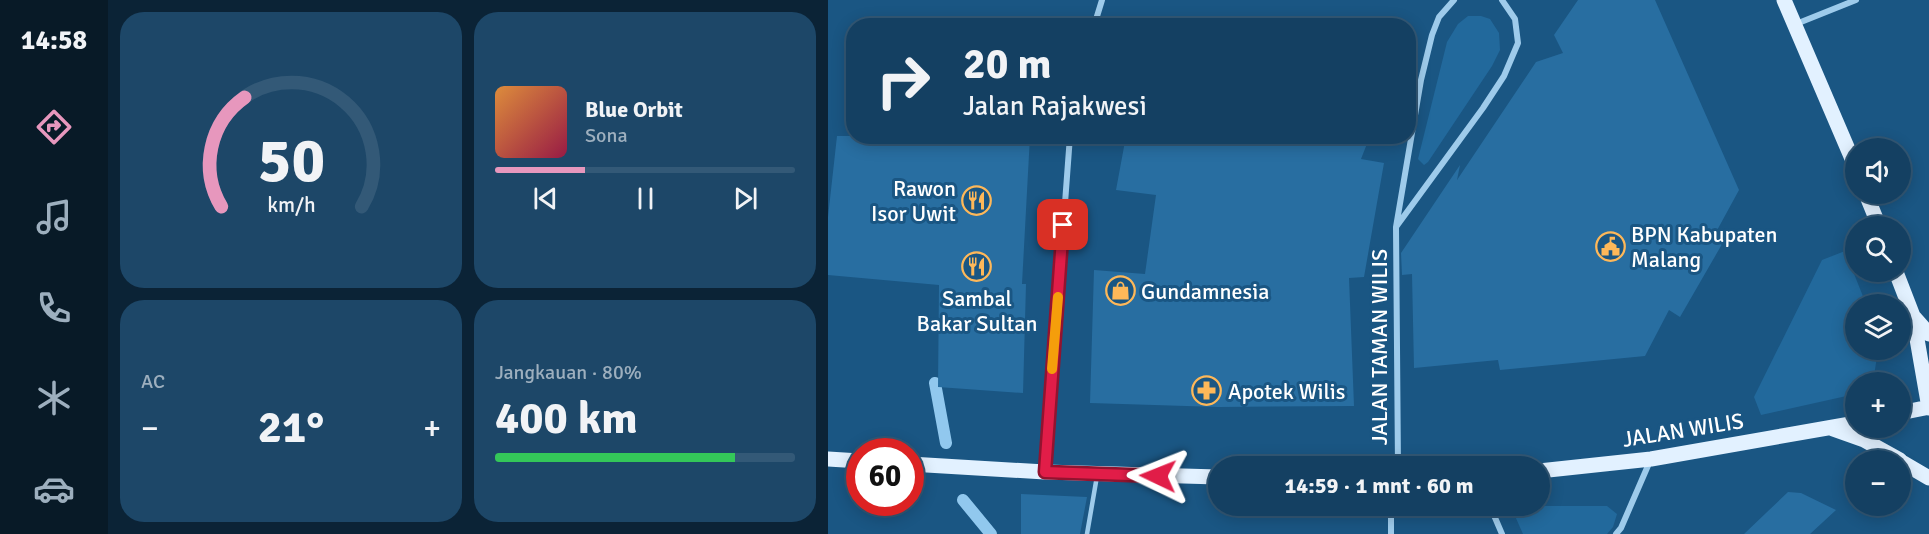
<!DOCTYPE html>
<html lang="id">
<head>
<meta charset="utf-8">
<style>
	:root { --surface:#144062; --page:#1d4768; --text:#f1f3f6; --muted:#9dafbe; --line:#335977; --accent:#e797bd }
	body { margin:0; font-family:Signika,sans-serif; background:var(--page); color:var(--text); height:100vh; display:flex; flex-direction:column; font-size:22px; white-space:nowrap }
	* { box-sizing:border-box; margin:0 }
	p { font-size:20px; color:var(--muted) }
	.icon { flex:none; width:33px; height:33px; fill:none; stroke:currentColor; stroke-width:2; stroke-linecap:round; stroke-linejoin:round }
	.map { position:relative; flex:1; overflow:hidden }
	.panel { display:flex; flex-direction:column; gap:12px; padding:12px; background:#0b2336; width:720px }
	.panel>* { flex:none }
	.hud { position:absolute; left:18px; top:18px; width:570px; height:126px; border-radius:24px; box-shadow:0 3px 15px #0003,0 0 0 2px var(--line); background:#144062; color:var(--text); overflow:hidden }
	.fabs { position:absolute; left:1017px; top:138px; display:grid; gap:12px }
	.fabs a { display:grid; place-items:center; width:66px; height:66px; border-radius:50%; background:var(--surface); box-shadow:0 3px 15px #0003,0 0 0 2px var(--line); font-size:30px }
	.speed { position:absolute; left:18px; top:438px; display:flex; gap:12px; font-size:30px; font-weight:700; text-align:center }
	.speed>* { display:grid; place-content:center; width:78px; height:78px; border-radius:50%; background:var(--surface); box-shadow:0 3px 15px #0003,0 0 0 2px var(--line); line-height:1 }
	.speed .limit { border:9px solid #d22; background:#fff; color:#111 }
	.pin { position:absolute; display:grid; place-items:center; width:51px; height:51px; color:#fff; margin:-26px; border-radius:12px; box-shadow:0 3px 9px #0006 }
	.me { position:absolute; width:66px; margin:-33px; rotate:272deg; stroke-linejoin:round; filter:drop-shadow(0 0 4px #0008) }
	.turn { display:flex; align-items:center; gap:21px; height:126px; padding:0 18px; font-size:27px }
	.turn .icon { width:78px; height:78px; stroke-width:2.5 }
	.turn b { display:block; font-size:42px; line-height:51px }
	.big { font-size:45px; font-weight:800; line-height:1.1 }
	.panel .card { flex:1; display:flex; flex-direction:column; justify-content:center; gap:9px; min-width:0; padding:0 21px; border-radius:24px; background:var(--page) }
	.panel .dial { align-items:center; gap:0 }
	.dial svg { height:156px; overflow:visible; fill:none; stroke:var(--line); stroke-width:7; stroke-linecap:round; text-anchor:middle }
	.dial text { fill:var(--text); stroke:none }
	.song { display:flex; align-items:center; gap:18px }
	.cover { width:72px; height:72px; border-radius:9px; background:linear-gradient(135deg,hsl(30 70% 55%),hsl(340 70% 35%)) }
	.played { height:6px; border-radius:3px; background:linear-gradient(90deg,var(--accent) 30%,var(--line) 30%) }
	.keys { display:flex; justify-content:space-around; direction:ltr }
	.heat { display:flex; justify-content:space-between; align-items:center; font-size:33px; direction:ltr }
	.charge { height:9px; border-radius:4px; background:linear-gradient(90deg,#34c759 80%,var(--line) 0) }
	.panel .tiles { flex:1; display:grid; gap:12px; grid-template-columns:repeat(2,1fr) }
	.trip { position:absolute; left:380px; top:456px; width:342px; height:60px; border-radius:30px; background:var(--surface); box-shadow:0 3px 15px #0003,0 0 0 2px var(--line); font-weight:800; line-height:60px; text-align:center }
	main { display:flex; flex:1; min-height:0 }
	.tabs { display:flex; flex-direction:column; width:108px; justify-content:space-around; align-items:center; background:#081a27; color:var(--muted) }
	.tabs .icon { width:42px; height:42px }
	.tabs .current { color:var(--accent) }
	.tabs b { font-size:27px; color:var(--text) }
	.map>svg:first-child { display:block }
	.green { fill:#22699c }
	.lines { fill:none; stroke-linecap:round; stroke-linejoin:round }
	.stream { stroke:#91c8ee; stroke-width:12 }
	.building { fill:#286ea1 }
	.service { stroke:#9ecbeb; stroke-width:4.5 }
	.minor { stroke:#9ecbeb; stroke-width:6 }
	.primary { stroke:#e2f1ff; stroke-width:15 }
	.route-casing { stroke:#92132f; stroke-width:15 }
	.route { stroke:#e11d48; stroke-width:10 }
	.slow { stroke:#f59e0b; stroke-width:10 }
	.labels { text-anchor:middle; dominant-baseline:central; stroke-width:6; stroke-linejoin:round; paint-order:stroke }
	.poi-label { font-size:22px; fill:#fff; stroke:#1a5683; text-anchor:start }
	.street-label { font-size:22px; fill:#fff; stroke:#1a5683 }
</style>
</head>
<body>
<main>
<nav class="tabs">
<b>14:58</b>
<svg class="icon current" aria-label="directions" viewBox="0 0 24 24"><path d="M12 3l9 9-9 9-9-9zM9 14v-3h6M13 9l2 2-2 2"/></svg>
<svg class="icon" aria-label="music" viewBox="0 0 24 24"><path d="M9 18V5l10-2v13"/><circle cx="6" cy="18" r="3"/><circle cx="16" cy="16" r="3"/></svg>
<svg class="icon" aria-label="phone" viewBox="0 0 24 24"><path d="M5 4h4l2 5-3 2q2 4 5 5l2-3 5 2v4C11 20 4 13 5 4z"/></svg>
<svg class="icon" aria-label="climate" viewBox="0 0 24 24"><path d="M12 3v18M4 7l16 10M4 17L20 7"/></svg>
<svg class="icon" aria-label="car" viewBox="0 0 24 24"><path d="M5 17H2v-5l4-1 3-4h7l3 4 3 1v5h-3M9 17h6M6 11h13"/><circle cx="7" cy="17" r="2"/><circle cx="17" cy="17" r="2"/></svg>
</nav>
<section class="panel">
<div class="tiles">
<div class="card dial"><svg viewBox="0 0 100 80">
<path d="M14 69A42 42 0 1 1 86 69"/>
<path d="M14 69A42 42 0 0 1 26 13" stroke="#e797bd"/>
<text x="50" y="56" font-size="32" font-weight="700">50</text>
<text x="50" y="72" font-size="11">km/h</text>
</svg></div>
<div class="card">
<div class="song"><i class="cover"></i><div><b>Blue Orbit</b><p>Sona</p></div></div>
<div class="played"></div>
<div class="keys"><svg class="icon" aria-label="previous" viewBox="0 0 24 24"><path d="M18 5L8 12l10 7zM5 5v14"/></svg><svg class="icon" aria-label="pause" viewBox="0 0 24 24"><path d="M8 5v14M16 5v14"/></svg><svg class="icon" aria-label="next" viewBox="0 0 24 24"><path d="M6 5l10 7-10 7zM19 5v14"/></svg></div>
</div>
<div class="card"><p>AC</p>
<div class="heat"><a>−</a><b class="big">21°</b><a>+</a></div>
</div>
<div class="card"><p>Jangkauan · 80%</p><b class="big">400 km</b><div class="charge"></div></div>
</div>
</section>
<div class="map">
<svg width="1101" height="534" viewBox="0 0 1101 534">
	<rect width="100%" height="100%" fill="#1a5683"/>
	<path class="green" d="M640,16H653L662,19L671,33L672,50L664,66L600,162L596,165L590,159L619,42L630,24Z
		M1017,251L1038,304H1028V350H1050L1046,376L1038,382H1028L1027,391L1023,395L933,415L926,397L994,260Z
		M693,506H779L789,514L785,527L779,534H695L687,516Z"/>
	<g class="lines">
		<path class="stream" d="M107,383L118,443
			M135,500L163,534"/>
	</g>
	<path class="building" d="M750,0H827L911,190L887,234L897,239L852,317L841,310L817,356L672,370L670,360L586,368L584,274L574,275L573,253L632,165L629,180L708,62L735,53L726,35Z
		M9,136H202L194,284H198L195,393L110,387L111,285L0,275V217Z
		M298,136H542L533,159L556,163L536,277L521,278L526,406L390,407L262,403L266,270L317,274L328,195L288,190Z
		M960,492L973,493L1008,510L982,534H916Z
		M193,494L259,497L252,534H193Z"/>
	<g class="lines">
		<path class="service" d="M259,534L269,476"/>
		<path class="minor" d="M626,0L611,17L604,35L593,80L568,227L655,108L676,76L690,43L687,19L674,0
			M968,24L1028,0
			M266,26L274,0
			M568,227L570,466
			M217,472L242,136
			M563,506V534
			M662,506L674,534
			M788,534L793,528L822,461"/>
		<path class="primary" d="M956,0L1028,168
			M1038,194L1051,226
			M1068,272L1085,316L1101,408
			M1085,316L1101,334
			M1072,413L1101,407
			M1005,429L1036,440L1072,460
			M0,459L32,461
			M1072,461L1101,478
			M82,464L217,472L390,477
			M711,471L823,459L1028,423"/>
	</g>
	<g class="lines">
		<defs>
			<path id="route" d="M235,225L217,472L330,476"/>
		</defs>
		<use href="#route" class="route-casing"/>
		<use href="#route" class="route"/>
		<path class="slow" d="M224,369L230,297"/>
	</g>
	<defs>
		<symbol id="restaurant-ring" viewBox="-11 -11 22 22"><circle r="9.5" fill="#1a5683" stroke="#feb859" stroke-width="1.5"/><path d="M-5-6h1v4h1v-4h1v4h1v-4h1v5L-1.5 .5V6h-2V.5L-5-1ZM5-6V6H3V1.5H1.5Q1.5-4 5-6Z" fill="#feb859"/></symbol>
		<symbol id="civic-ring" viewBox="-11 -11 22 22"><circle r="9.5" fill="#1a5683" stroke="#feb859" stroke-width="1.5"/><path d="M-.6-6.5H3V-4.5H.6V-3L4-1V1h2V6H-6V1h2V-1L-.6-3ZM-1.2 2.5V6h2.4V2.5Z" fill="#feb859"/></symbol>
		<symbol id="shop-ring" viewBox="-11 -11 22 22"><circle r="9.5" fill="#1a5683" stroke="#feb859" stroke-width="1.5"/><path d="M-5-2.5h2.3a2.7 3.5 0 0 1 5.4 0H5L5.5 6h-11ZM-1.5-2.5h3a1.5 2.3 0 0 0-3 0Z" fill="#feb859"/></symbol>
		<symbol id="pharmacy-ring" viewBox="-11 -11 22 22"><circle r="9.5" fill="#1a5683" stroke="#feb859" stroke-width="1.5"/><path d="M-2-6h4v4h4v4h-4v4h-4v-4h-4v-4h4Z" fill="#feb859"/></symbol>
	</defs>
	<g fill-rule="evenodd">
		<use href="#restaurant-ring" x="132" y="184" width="33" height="33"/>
		<use href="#civic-ring" x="766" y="230" width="33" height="33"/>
		<use href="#restaurant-ring" x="132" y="250" width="33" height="33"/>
		<use href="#shop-ring" x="276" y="274" width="33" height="33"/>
		<use href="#pharmacy-ring" x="362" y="374" width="33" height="33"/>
	</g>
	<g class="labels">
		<g class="poi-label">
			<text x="128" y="188" text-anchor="end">Rawon<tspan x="128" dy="25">Isor Uwit</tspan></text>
			<text x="803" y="234">BPN Kabupaten<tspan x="803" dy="25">Malang</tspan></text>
			<text x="313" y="291">Gundamnesia</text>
			<text x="149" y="298" text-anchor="middle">Sambal<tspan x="149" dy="25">Bakar Sultan</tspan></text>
			<text x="400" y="391">Apotek Wilis</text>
		</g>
		<g class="street-label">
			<text transform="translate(551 347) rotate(-90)">JALAN TAMAN WILIS</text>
			<text transform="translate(855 430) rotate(-9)">JALAN WILIS</text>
		</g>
	</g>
</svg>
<div class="fabs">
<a><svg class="icon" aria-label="sound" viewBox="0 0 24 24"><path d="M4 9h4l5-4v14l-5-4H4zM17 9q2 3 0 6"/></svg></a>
<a><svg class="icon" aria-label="search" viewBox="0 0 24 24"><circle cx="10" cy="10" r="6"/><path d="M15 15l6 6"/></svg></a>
<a><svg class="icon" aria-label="layers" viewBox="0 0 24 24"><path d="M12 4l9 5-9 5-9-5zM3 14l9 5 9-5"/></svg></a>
<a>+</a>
<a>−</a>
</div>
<div class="speed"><div class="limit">60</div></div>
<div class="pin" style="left:235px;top:225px;background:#d93025"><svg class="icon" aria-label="arrive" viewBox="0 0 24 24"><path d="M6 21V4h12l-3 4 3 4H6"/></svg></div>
<svg class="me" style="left:330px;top:476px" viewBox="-20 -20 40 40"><path d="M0-17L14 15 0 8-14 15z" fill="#e11d48" stroke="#fff" stroke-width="4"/></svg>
<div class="trip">14:59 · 1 mnt · 60 m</div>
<div class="hud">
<div class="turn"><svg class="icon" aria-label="right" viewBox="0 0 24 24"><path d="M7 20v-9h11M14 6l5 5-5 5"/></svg><div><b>20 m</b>Jalan Rajakwesi</div></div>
</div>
</div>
</main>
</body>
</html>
